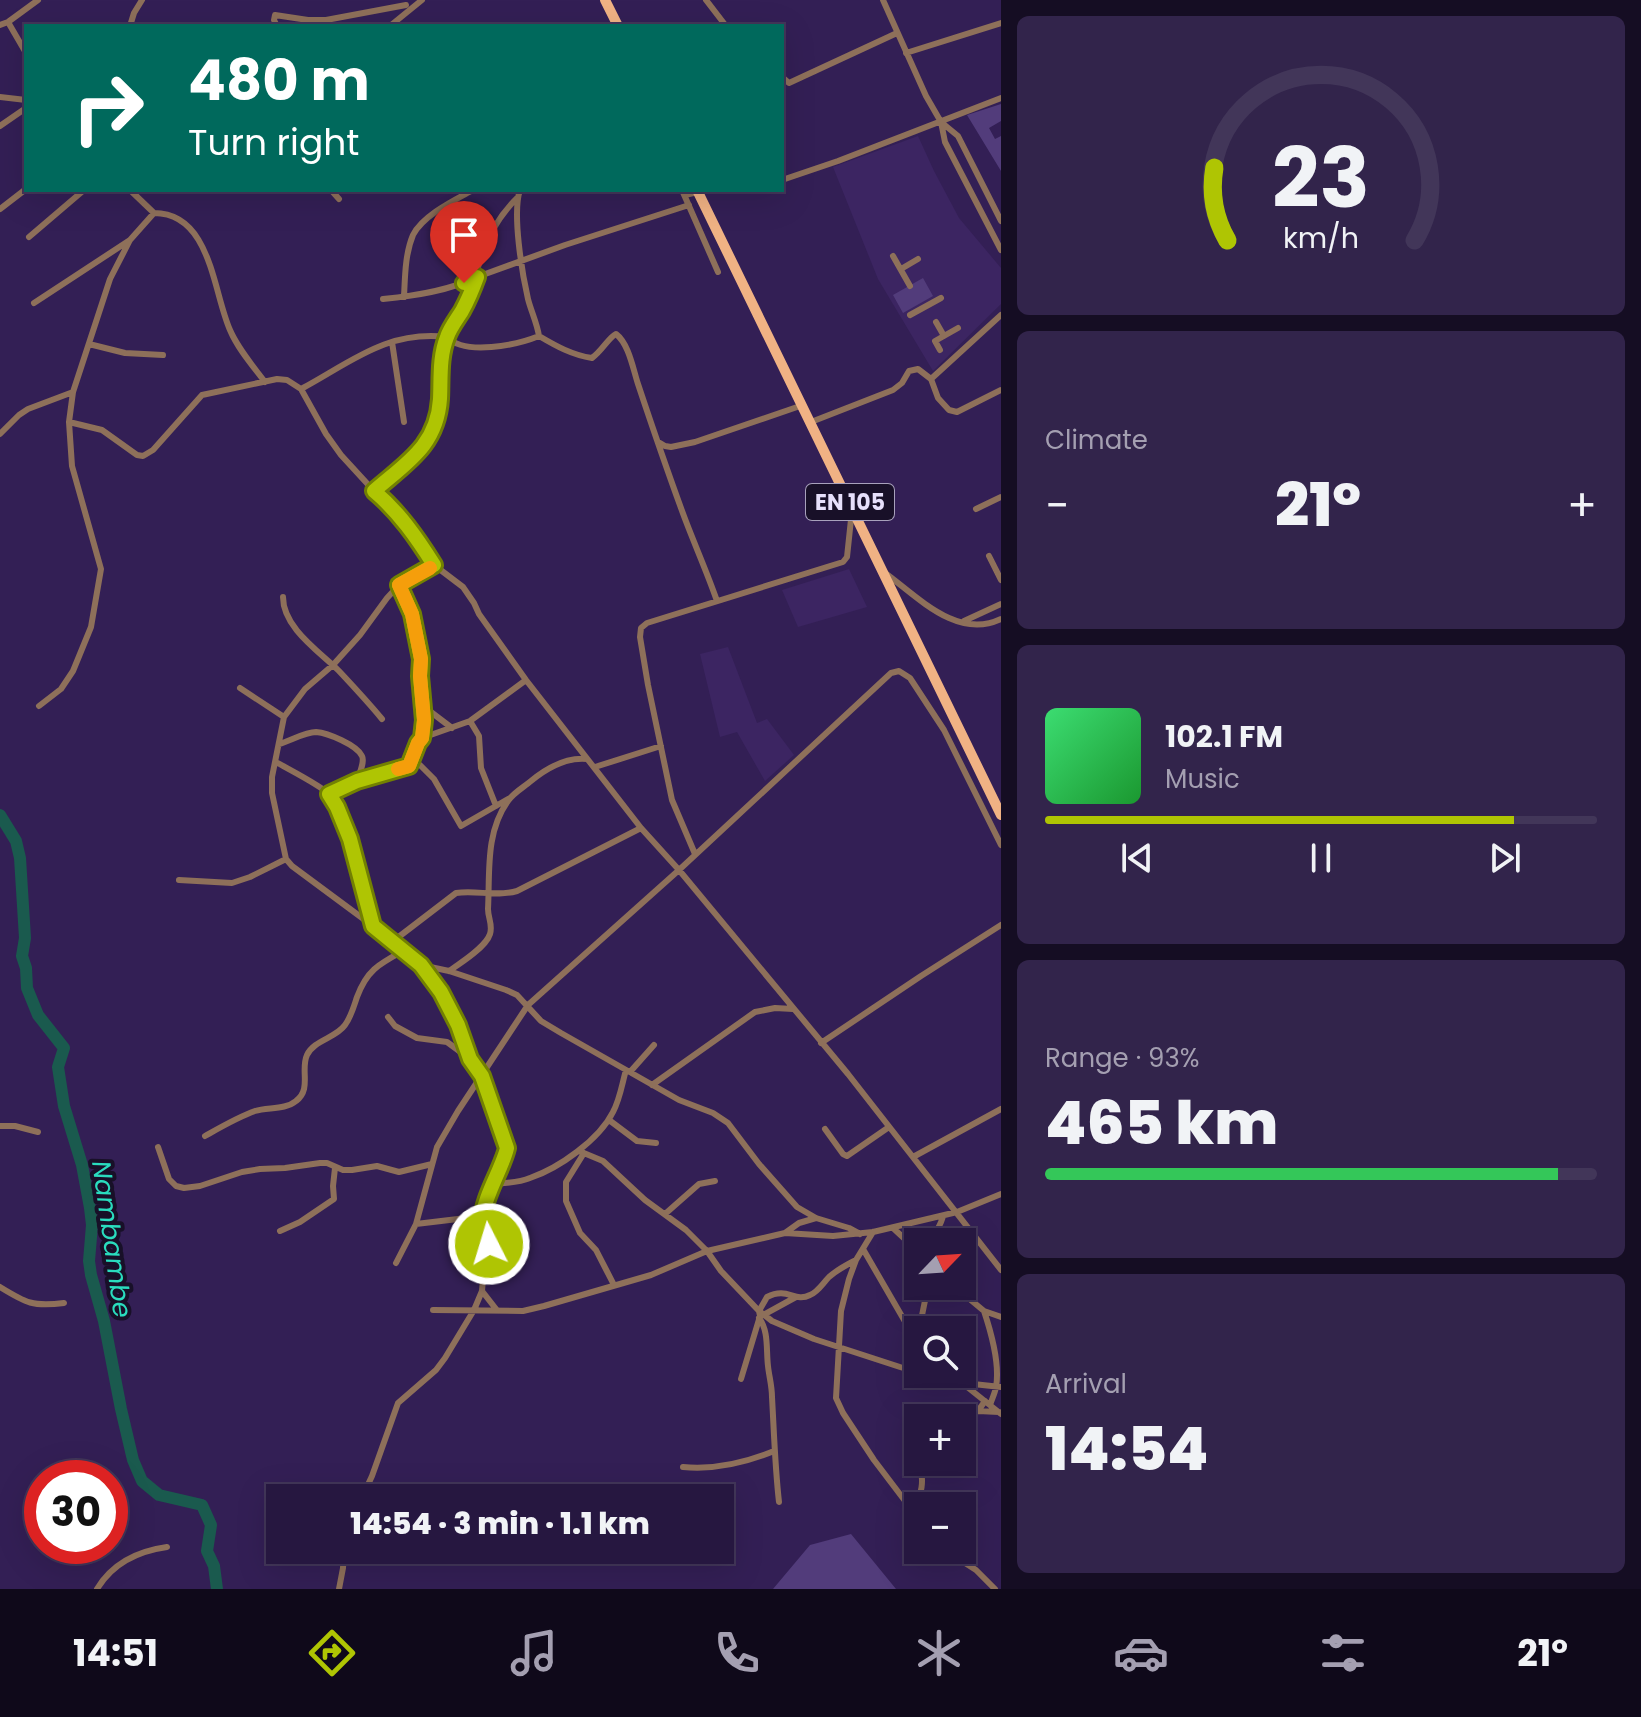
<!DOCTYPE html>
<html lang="en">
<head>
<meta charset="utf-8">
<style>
	:root { --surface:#261740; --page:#32244b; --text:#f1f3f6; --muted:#a49fb1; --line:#423659; --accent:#afc503 }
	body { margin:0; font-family:Poppins,sans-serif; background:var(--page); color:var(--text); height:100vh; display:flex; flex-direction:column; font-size:30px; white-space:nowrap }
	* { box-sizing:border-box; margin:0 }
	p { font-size:26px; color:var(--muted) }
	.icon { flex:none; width:44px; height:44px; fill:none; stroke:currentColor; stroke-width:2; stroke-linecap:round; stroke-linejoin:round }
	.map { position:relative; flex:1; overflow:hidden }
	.sheet { display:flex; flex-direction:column; gap:16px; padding:16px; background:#150d23; width:640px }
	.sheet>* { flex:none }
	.guide { position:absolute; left:24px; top:24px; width:760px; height:168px; border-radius:0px; box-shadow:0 8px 32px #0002,0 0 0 2px var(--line); background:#00695c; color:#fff; overflow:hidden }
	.needle { width:52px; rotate:65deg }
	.fabs { position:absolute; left:904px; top:1228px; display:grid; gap:16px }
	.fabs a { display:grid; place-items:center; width:72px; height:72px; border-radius:0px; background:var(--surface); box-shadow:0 8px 32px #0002,0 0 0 2px var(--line); font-size:40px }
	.speed { position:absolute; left:24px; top:1460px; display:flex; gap:16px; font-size:40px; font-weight:700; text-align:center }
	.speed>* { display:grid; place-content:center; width:104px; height:104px; border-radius:50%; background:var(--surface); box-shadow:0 8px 32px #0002,0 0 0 2px var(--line); line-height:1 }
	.speed .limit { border:12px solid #d22; background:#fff; color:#111 }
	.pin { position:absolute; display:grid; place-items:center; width:68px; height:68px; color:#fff; margin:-82px -34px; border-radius:50% 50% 50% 0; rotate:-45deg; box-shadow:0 0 8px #0007 }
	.pin .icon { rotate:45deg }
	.me { position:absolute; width:88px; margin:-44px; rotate:355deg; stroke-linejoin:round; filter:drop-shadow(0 0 6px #0008) }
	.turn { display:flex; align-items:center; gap:28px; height:168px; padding:0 32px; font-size:36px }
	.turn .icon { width:104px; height:104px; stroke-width:2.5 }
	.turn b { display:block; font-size:56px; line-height:68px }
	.big { font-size:60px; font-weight:800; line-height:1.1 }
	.sheet .tile { flex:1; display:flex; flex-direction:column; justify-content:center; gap:12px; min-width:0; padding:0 28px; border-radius:12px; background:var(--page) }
	.sheet .dial { align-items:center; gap:0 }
	.dial svg { height:208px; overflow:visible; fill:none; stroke:var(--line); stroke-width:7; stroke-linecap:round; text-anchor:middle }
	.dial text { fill:var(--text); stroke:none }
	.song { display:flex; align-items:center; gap:24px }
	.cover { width:96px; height:96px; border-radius:12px; background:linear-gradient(135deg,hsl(140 70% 55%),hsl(130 70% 35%)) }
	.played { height:8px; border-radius:4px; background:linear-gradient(90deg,var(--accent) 85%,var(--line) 85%) }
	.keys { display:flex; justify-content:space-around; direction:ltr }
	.heat { display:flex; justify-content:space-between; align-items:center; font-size:44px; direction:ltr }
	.charge { height:12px; border-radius:6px; background:linear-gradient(90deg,#34c759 93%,var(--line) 0) }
	.trip { position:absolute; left:266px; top:1484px; width:468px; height:80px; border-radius:0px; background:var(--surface); box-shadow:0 8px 32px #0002,0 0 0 2px var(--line); font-weight:800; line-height:80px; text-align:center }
	.tabs { display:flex; height:128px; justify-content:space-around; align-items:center; background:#0f091a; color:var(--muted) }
	.tabs .icon { width:56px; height:56px }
	.tabs .active { color:var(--accent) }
	.tabs b { font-size:36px; color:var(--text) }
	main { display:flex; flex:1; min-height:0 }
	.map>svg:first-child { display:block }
	.built { fill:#3c2562 }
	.green { fill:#523c7b }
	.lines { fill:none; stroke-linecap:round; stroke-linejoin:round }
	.river { stroke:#1a5a4e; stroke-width:12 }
	.minor { stroke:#8e705a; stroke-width:6 }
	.primary { stroke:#f0b284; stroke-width:10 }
	.route-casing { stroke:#728002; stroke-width:20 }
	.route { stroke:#afc503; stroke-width:14 }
	.slow { stroke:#f59e0b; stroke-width:14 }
	.labels { text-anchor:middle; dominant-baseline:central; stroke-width:8; stroke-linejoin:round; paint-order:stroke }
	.shield { fill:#181028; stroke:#a8a1bc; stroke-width:2 }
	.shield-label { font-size:22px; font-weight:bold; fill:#e6dffb }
	.water-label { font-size:26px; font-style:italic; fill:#2adcbe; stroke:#181028 }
</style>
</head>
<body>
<main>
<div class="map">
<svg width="1001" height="1589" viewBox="0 0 1001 1589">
	<rect width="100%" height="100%" fill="#331f55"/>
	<path class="built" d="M918,136L934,171L959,218L1001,268V304L933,371L878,279L833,167Z
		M849,569L867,607L798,627L782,590Z
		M728,647L757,723L767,719L794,755L765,781L737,732L720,737L700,654Z"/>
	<path class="green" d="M1001,104V121L989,128L995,139L1001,136V171L967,115Z
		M923,278L933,296L903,313L893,295Z
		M851,1534L896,1589H773L810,1545Z"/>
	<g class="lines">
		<path class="river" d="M0,815L16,841L20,858L25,938L22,956L26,968L27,988L38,1015L64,1048L58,1067L64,1106L82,1165L90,1208L92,1225L89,1261L91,1275L104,1321L121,1409L133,1460L142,1481L159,1495L202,1505L211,1525L207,1551L214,1566L217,1589"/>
		<path class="minor" d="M706,0L726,26
			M883,0L926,96L941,122L945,142L1001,250
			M8,22L26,53
			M0,25L8,22L38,0
			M130,26L134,13L142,0
			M277,26L274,20L275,15L308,20H326L406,5
			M390,26L422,0
			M906,53L1001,23
			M782,77L789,83L897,33
			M0,97L26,100
			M941,122L958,136L1001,221
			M0,126L26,108
			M782,176V180L838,161L1001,98
			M331,190L339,199
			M682,190L718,272
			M685,195L706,190
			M0,209L26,189
			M154,213C211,213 213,292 230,330C238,349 253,366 265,382
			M29,237L84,190
			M893,256L910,286
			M901,269L918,259
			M404,297C405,277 405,254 413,235C423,215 455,200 473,190
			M383,299C415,296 448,291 477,277L565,245L689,205
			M34,303L130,240L154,213L130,190
			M910,315L941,298
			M936,322L944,336
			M539,336C556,346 572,355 592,358C602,351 609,337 616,334C629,344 633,369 638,384C652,426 666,467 681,508C692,539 706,569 717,601
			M392,342L404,422
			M89,344L125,353L163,355
			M940,350L935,341L958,328
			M931,379L1001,315
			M301,389C350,363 386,330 447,337C465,356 517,345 539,336C537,323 531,311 528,299C522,273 512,213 520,190
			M69,422L102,430L137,455L143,456L153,450L202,395L277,379L287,380L301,389L326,434L341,455L374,491L390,504L409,527L434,565L463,587L474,603L479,614L526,680L641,828L679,870L848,1074L1001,1270
			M811,422L893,390L902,383L909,371L918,369L931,379L938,398L949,410L957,412L1001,390
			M0,434L19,415L28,409L73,392
			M660,443L665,446L671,447L695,442L803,405
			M374,491C393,475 415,462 427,440C445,408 435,372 446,339C452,322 466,307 472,290C476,280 477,270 480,260C487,237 500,215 517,198
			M976,509L1001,497
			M989,556L1001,580
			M434,565L399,585L387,598L360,635L333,665L305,689L284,717L272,777V793L286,859L292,866L373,926L421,965L449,971L506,990L517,995L541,1021L561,1033L679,1100L713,1113L728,1123L759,1164L797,1207L816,1218L849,1228L860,1234
			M885,573C918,597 957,640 1001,619
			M399,585C415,620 420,637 420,676C421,697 424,717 422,738
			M283,597C283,628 320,652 339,671C354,687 368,702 382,719
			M964,621L1001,604
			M240,688L284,717
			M39,706L61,689L73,671L91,627L101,569L72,466L69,422L73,392L110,279L130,240
			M423,706L452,728
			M470,721L479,736L481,768L496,806
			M279,744C290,741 305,732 316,732C328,733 357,745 362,756C365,762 359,774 357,781
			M276,762C288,769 322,786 330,795C348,816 367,897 373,926
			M409,766L418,743L422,738L470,721L526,680
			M595,767L661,746
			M329,794C358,780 388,768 420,765L434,779L461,826L508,799
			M695,854L672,800L648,685L640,637L641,628L647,623L843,562L847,557L852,510
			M179,880L232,883L250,877L286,859
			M392,942L456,893C477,890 496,897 517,891L641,828
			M449,971C461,963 486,947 490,934C493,925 488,918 488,909C490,873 485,833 508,801C513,793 524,787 531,781C548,767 566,757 587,759
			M388,1017L395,1026L417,1038L447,1042L470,1059
			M821,1043L921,976L1001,925
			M630,1072L654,1045
			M652,1085L755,1012L775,1008L793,1009
			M609,1120L637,1141L656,1143
			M0,1126H15L38,1132
			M825,1129L843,1154L847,1156L889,1127
			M205,1136C221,1127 238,1117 255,1111C268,1107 285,1110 296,1101C312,1089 300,1070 307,1055C314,1040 336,1038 345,1025C351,1017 354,1006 357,997C367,970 379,964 403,951
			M158,1147L169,1179L176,1186L184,1188L200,1186L242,1172L260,1169L285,1168L320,1163H327L343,1170H352L377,1166L399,1172L432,1164
			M579,1151L603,1161L645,1200L686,1230L707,1251L721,1271L759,1311L772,1321L814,1339L900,1367L910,1370L918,1368
			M584,1153L566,1182V1201L580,1233L596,1250L614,1285
			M913,1157L1001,1109
			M493,1184C505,1183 518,1183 530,1178C559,1168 599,1140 613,1112C620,1099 622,1084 626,1070
			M665,1214L699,1184L715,1181
			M416,1224L483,1216
			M893,1228L907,1241L918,1259
			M280,1231L300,1222L334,1199L333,1186L335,1168
			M873,1232L856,1260L849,1279L841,1311L836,1398L843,1413L874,1460L918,1518
			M785,1233L799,1223L816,1218
			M933,1242C933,1234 941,1226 943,1216
			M863,1249L918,1344
			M396,1263L416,1224L437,1147L458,1111L528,1005L679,870L891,673L899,671L910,678L944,730L1001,845
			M954,1286L984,1311L1001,1317
			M0,1287C26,1303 33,1307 64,1303
			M482,1291L496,1309
			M433,1310L523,1311L544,1306L651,1275L707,1251L785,1233L833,1236L873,1232L957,1212L1001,1194
			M984,1311C991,1332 1000,1365 996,1387C995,1393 992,1399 990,1405
			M763,1315L796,1297
			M759,1318C769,1331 766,1350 768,1366C769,1376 772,1386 772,1397C774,1432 775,1467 779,1502
			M919,1330L928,1286
			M951,1374L1001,1414
			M741,1379L760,1316L759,1311L767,1297C788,1286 794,1303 810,1295C818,1292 823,1283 829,1277C837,1270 846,1265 856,1260
			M964,1383L1001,1387
			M978,1411L999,1412
			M962,1420L978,1411L985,1401
			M918,1439L911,1443V1446L918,1462
			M683,1467C715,1470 745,1463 774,1451
			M356,1498L366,1489L372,1476L398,1403L436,1370L445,1358L474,1310L482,1291L484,1267L489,1244L483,1216L507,1148L482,1076L470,1059L458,1025L441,992L421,965
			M913,1513C921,1495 926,1480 918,1462
			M945,1550L976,1570L995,1589
			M97,1589C112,1564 138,1551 167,1547
			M339,1589L343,1568L344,1550"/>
		<path class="primary" d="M605,0L618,26
			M697,190L1001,815"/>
	</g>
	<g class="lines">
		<defs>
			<path id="route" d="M464,283L477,277C473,288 468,300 462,311C457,319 450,328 447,337C439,357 441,379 440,399C437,446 406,463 374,491C399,512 417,538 434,565L399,585L412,614L421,659L420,676L424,720L422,738L418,743L409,766L357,781L329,794L337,807L350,839L373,926L421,965L441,992L458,1025L470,1059L482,1076L507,1148C503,1167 482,1200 483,1218C484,1227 489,1234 489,1244"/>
		</defs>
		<use href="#route" class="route-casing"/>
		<use href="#route" class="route"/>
		<path class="slow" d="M398,769L409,766L418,743L422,738L424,720L420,676L421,659L412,614L399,585L430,568"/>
	</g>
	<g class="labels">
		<rect class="shield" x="806" y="484" width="88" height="36" rx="6"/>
		<g class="shield-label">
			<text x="850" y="502">EN 105</text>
		</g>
		<g class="water-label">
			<text transform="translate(112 1239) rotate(82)">Nambambe</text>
		</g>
	</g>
</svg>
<div class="fabs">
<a><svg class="needle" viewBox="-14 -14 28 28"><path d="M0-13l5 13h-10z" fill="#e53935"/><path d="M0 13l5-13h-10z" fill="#a49fb1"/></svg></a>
<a><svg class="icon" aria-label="search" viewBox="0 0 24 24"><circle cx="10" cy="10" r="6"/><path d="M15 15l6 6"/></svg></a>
<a>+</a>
<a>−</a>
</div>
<div class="speed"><div class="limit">30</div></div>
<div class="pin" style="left:464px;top:283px;background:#d93025"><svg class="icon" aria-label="arrive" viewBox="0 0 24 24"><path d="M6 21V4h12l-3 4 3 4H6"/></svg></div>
<svg class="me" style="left:489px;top:1244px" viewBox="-20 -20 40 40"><circle r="17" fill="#afc503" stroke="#fff" stroke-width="3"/><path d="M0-11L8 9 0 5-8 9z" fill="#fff"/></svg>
<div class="trip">14:54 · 3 min · 1.1 km</div>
<div class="guide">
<div class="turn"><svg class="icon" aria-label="right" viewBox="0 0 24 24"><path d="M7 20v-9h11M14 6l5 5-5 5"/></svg><div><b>480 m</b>Turn right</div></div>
</div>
</div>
<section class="sheet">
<div class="tile dial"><svg viewBox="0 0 100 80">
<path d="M14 69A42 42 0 1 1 86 69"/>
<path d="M14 69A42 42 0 0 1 9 41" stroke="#afc503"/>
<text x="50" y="56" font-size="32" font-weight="700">23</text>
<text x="50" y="72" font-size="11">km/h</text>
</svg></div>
<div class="tile"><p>Climate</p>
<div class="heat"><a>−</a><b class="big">21°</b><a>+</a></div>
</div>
<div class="tile">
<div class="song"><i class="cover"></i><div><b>102.1 FM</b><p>Music</p></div></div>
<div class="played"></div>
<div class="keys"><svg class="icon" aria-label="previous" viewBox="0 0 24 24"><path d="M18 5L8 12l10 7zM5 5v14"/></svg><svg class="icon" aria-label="pause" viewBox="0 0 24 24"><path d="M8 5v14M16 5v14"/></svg><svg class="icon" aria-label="next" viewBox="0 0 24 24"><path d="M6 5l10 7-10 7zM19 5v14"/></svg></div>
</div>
<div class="tile"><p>Range · 93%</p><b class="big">465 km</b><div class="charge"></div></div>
<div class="tile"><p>Arrival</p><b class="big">14:54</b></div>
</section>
</main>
<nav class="tabs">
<b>14:51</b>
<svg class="icon active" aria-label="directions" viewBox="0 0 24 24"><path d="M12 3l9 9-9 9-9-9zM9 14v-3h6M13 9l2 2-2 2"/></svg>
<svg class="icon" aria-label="music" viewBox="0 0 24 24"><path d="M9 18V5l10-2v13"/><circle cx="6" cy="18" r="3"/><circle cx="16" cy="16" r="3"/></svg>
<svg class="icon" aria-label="phone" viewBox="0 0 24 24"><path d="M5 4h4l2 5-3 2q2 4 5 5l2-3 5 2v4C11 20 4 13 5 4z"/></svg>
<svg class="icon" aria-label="climate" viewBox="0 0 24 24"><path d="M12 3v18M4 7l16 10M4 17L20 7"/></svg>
<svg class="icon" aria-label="car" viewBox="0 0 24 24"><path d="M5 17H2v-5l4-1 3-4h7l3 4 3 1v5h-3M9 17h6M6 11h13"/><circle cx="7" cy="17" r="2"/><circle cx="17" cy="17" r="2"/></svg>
<svg class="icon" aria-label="filters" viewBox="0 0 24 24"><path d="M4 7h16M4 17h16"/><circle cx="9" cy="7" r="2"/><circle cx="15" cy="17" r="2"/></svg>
<b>21°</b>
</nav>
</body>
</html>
